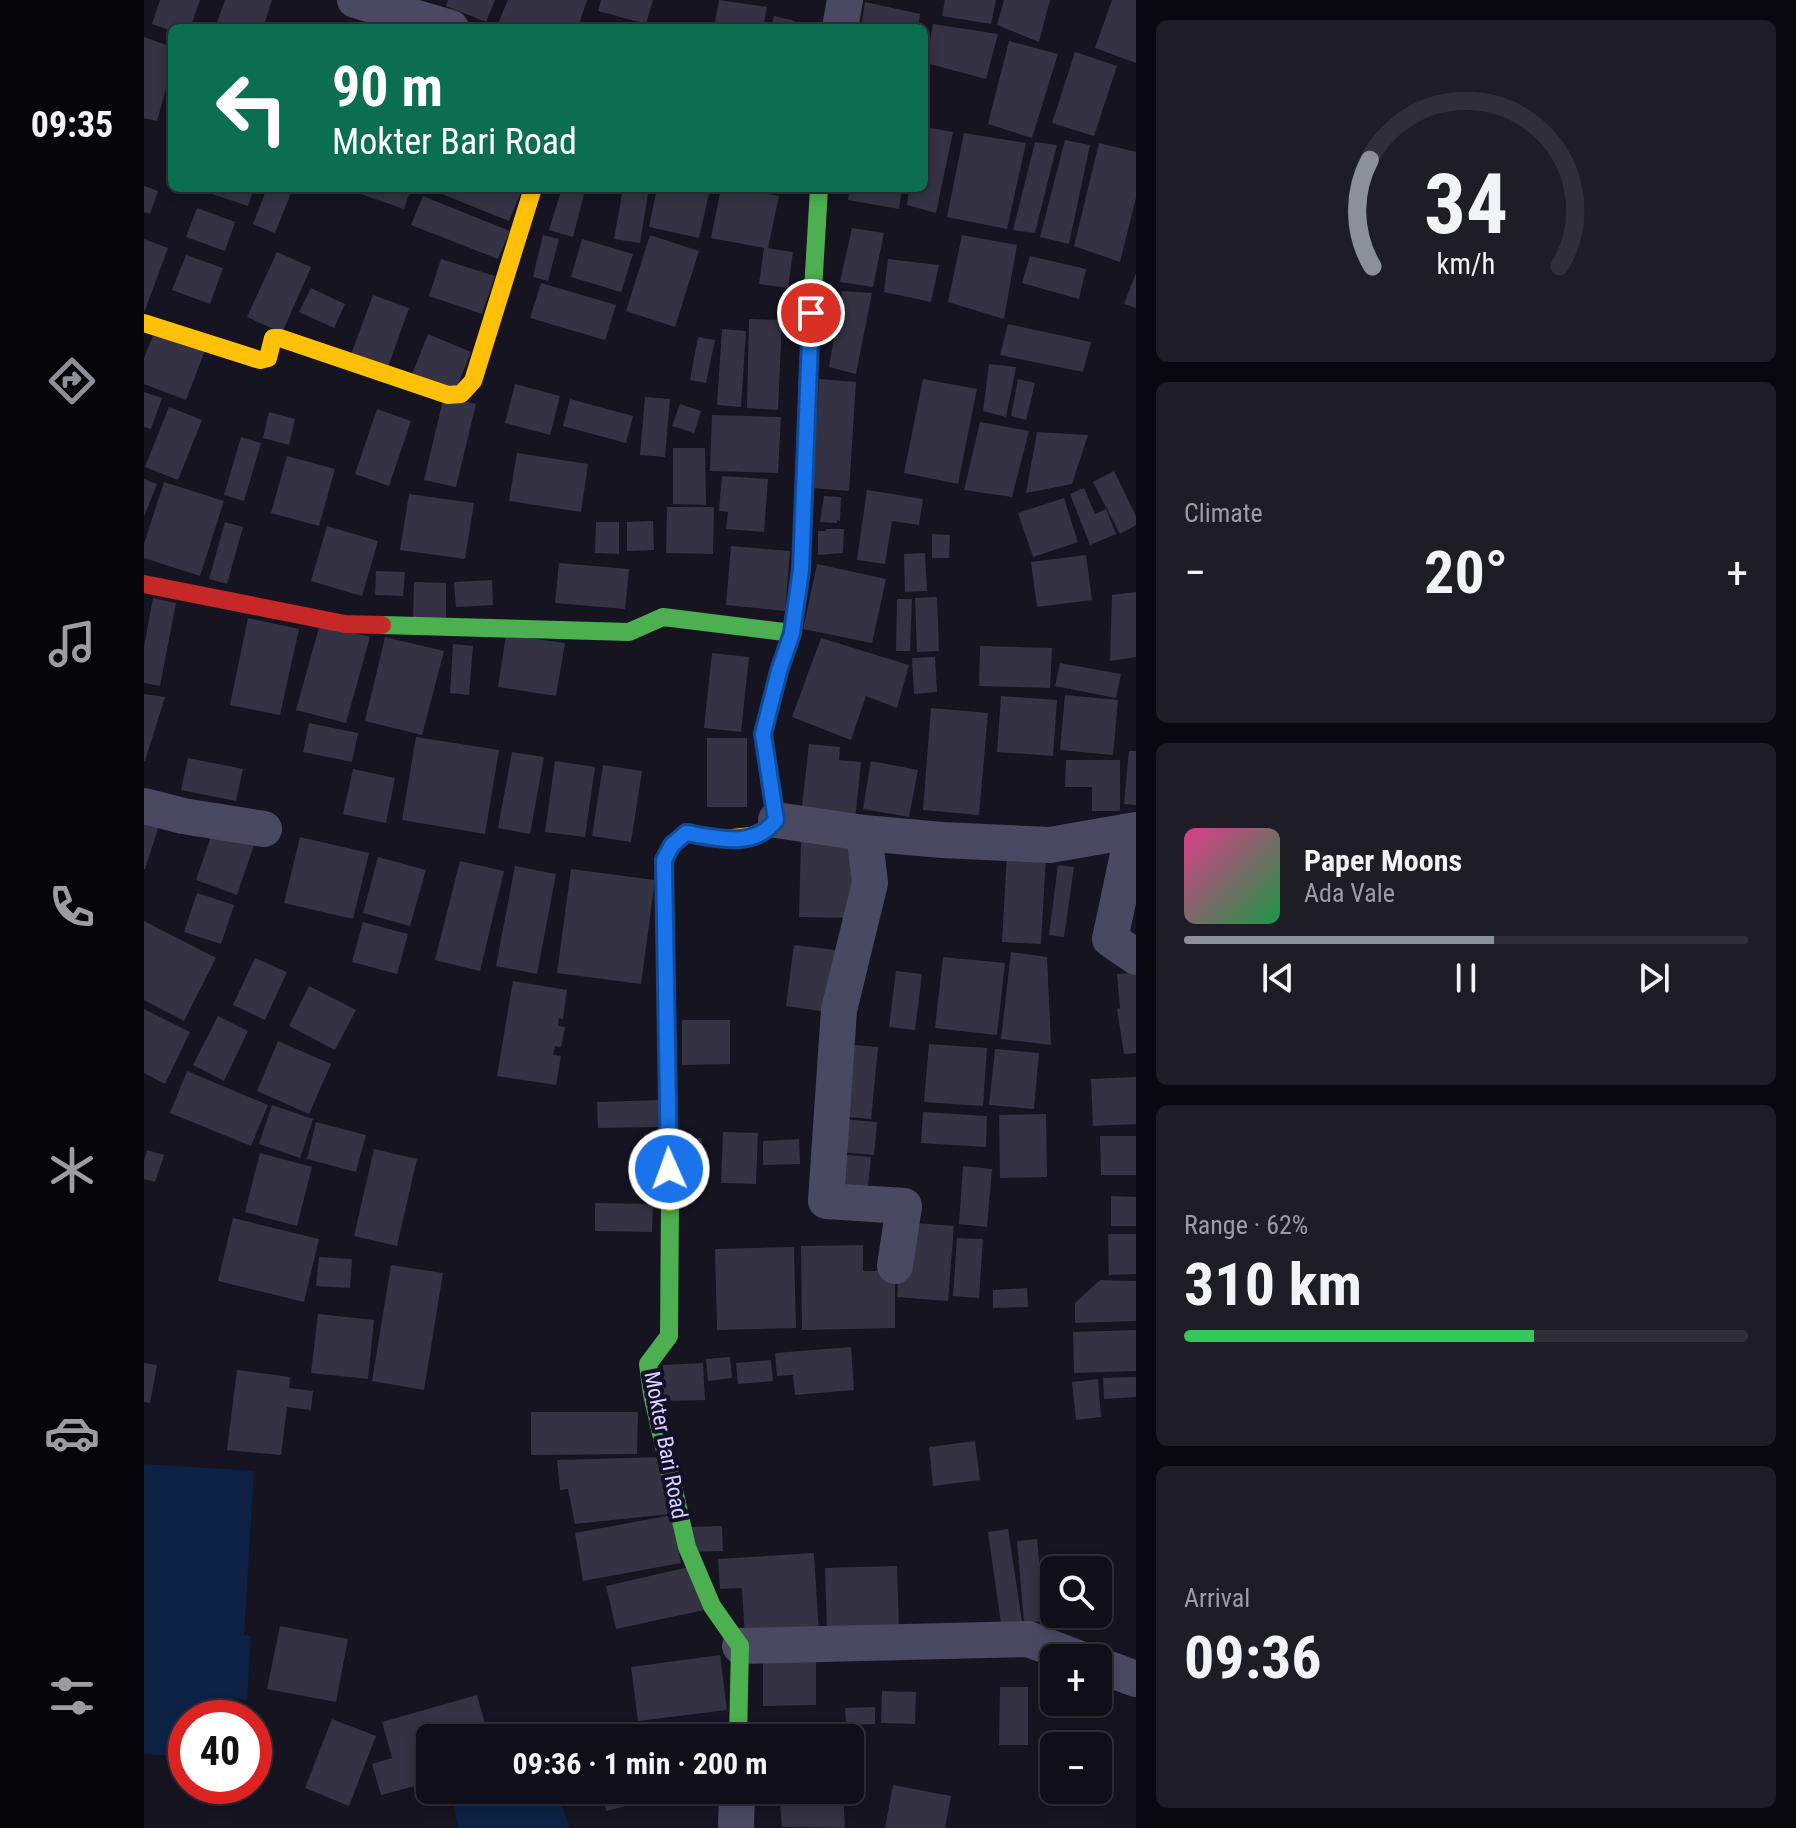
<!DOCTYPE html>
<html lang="en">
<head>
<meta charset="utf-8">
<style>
	:root { --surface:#100f19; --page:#1e1d26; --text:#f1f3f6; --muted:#9c9ca2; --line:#302f38; --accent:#8c9099 }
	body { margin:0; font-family:"Roboto Condensed",sans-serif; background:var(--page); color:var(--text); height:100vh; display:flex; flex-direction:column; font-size:30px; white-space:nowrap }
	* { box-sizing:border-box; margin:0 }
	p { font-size:26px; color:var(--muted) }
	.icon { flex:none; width:44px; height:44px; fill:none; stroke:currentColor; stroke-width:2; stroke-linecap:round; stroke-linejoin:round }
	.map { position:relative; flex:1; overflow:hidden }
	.panel { display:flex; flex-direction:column; gap:20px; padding:20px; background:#09080e; width:660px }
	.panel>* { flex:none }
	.top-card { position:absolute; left:24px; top:24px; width:760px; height:168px; border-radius:12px; box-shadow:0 4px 12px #0003,0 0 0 2px var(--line); background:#0b6e4f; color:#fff; overflow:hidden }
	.controls { position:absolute; left:896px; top:1556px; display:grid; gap:16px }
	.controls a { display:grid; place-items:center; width:72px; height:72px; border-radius:12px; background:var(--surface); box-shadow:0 4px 12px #0003,0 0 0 2px var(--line); font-size:40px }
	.speed { position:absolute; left:24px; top:1700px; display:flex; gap:16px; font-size:40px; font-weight:700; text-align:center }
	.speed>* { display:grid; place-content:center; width:104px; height:104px; border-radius:50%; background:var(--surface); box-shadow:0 4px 12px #0003,0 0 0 2px var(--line); line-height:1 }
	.speed .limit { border:12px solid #d22; background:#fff; color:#111 }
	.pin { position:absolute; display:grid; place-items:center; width:68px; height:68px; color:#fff; margin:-34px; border:4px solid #fff; border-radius:50%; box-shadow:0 2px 8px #0007 }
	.me { position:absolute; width:88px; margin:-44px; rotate:358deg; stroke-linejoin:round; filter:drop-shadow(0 0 6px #0008) }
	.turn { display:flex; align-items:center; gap:28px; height:168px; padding:0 32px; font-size:36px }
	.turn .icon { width:104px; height:104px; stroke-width:2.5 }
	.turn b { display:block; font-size:56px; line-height:68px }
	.big { font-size:60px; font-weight:700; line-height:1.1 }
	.panel .tile { flex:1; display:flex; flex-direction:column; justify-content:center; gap:12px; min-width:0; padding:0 28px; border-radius:12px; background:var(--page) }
	.panel .dial { align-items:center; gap:0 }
	.dial svg { height:208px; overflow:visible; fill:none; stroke:var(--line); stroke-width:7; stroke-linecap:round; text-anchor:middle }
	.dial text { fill:var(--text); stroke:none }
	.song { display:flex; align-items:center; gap:24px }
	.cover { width:96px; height:96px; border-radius:12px; background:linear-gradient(135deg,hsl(330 70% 55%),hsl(140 70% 35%)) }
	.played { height:8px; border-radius:4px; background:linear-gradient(90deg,var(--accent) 55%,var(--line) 55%) }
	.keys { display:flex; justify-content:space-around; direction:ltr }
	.heat { display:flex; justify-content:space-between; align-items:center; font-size:44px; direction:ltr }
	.charge { height:12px; border-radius:6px; background:linear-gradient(90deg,#34c759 62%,var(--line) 0) }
	.trip { position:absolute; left:272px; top:1724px; width:448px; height:80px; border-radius:12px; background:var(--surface); box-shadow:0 4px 12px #0003,0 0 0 2px var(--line); font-weight:700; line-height:80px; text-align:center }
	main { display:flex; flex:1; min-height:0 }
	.menu { display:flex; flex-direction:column; width:144px; justify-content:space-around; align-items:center; background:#06060a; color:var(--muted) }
	.menu .icon { width:56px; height:56px }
	.menu .on { color:var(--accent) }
	.menu b { font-size:36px; color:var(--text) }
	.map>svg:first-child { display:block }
	.water { fill:#0d2144 }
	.building { fill:#343243 }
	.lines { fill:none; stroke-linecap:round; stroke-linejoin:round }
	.street { stroke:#4a4962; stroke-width:36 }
	.fast { stroke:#4caf50; stroke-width:18 }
	.slow { stroke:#ffc107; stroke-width:18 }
	.jam { stroke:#c62828; stroke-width:18 }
	.route-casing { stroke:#114b97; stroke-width:20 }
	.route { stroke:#1a73e8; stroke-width:14 }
	.labels { text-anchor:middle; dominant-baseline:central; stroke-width:8; stroke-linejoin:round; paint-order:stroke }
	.street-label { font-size:22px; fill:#d9d4ff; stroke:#130f26 }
</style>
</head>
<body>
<main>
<nav class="menu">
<b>09:35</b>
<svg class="icon on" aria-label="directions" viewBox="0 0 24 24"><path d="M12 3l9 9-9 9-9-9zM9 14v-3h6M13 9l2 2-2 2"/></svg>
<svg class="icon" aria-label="music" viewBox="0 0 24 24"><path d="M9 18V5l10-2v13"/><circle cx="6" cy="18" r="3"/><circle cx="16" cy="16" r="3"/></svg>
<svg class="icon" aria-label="phone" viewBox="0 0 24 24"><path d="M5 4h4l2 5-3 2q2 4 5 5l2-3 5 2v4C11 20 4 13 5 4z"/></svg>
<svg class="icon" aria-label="climate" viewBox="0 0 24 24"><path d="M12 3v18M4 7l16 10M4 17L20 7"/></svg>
<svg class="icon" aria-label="car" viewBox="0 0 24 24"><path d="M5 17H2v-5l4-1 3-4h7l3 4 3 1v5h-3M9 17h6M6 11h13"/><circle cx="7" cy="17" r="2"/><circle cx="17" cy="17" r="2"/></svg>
<svg class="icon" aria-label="filters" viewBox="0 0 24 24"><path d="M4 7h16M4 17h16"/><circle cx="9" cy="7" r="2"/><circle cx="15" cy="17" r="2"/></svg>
</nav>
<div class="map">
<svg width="992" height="1828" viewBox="0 0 992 1828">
	<rect width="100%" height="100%" fill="#161421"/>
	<path class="water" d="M0,1464L110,1471L100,1635L107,1636L103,1700L83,1699L82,1718H42V1757L0,1754Z
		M307,1790H412L426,1828H314Z"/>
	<path class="building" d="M16,0H56L46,28H28V31L8,24Z
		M81,0H128L119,28H71Z
		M304,0H351L342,22L302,6Z
		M364,0H443L434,28H352Z
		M457,0H509L502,24L454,11Z
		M575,0L623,7L619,28H570Z
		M801,0H852L847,24L798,16Z
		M860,0H906L895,42L853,25Z
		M968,0H992V63L951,48Z
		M721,2L776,14L774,28H717Z
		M630,16L651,21L649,28H627Z
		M789,24L854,34L842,79L782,63Z
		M0,37L28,47V68L13,121L0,118Z
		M865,41L914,54L888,138L844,124Z
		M931,52L973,66L950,136L908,123Z
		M780,127L809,132L792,213L763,205L765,188H780Z
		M820,133L882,143L863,229L803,217Z
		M921,140L946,145L925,244L896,237Z
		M891,142L913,145L891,233L869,230Z
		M955,143L992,152V198L976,262L930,246Z
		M0,186L14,191L6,214L0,212Z
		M50,188H110L104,206Z
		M123,188H134L147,193L131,233L109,224Z
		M209,188H267L260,209L208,191Z
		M283,188H366L377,192L365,221Z
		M418,188L440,194L429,237L405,230Z
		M479,188H505L496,243L470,239Z
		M513,188L566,189L555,238L505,227Z
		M577,188H596L635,196L624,248L649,252L644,288L615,284L620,248L567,238Z
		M706,188H758L755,209L704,200Z
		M279,196L366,231L354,259L267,225Z
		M53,208L91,222L81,251L42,237Z
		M708,228L740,233L729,287L696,282Z
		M399,235L415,239L404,281L389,277Z
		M506,235L555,251L531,327L482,311Z
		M818,235L873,245L860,319L804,302Z
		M0,239L24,248L0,313Z
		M438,239L489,254L477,292L427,277Z
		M133,252L167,267L138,333L103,317Z
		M42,255L79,268L66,304L28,290Z
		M886,256L942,269L935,299L878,283Z
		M297,259L351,276L338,314L285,296Z
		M744,259L795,265L787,302L740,292Z
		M992,273V308L980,304Z
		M397,283L472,305L461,340L386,318Z
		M167,288L201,304L190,328L155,312Z
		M698,291L728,293L712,374L685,367Z
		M229,295L265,308L243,370L206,357Z
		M605,319L638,320L634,410L603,408Z
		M864,324L947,342L939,372L856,355Z
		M12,328L62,348L42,400L0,384V358Z
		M578,329L602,331L597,407L573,405Z
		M284,334L327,352L310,394L267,377Z
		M554,337L571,340L562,383L546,380Z
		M845,364L872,367L862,417L839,411Z
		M675,379L712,382L705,491L668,488Z
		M779,379L833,389L814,484L760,473Z
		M874,379L891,383L882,420L867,416Z
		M371,384L416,396L406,435L361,423Z
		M0,392L18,398L7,429L0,427Z
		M300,396L332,404L312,487L280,480Z
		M501,397L526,399L521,457L496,455Z
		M426,399L489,416L482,443L419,426Z
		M536,404L557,411L550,433L528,426Z
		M25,407L58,420L34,480L1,467Z
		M233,409L267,421L245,486L211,474Z
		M125,412L151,419L145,445L119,438Z
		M568,415L637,417L634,473L566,471Z
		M836,422L885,431L868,497L820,490Z
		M893,432L944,435L928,484L882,493Z
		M97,437L117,443L100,501L80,495Z
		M529,448H561L562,505L529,504Z
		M373,453L444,464L437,512L365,501Z
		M143,456L191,469L175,526L127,513Z
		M970,471L992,516V525L976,534L949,482Z
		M578,476L624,479L620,532L582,529L584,512L575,511Z
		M0,479L13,484L0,517Z
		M20,482L80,501L56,576L0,558V544Z
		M940,488L951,514L962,509L972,534L946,545L926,494Z
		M723,490L779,499L775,525L748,521L741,564L713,560Z
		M265,494L330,503L321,559L256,550Z
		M680,496L697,497L696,521L693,520V523L676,522Z
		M920,498L934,542L889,557L874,513Z
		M523,507H570L569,554L522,553Z
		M509,521L510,550L483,551V522Z
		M81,522L99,527L83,584L65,579Z
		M452,522H475V554L451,553Z
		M183,526L234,541L218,596L167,581Z
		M682,529H700L699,553L674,555V531H682Z
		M788,534L806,535L805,558H788Z
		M587,546L646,551L641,611L582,605Z
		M781,553L783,591L761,592L760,554Z
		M942,555L948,600L893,607L887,562Z
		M415,563L485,569L481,609L411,603Z
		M673,564L742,579L728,643L659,629Z
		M232,571L261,572L259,596L231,595Z
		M348,580L349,605L312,607L310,582Z
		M270,582L302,583V620L269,619Z
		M992,592V657L966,661L968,595Z
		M793,597L795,651L773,652L771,598Z
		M9,598L32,603L16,686L0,683V647Z
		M753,599H768L766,651H752Z
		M104,618L155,629L136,715L86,705Z
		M176,624L226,637L202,723L152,710Z
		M362,635L421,643L412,696L354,687Z
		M241,637L300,651L278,735L221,721Z
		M677,638L765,665L753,708L722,696L707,740L648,717Z
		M309,644L329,646L325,695L306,693Z
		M836,646L908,648L906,688L835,686Z
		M568,653L605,657L597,732L560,728Z
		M791,657L793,692L770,694L768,658Z
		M916,663L977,674L972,698L911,686Z
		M0,694L21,697L1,761H0Z
		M921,695L974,700L969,755L916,750Z
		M857,696L913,700L909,756L853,752Z
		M787,708L844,713L835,815L779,810Z
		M165,723L214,733L208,762L159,752Z
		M272,737L355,750L341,834L258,820Z
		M563,738H603V807H563Z
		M665,744L696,747L695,760L717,762L711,820L657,815Z
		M985,751H992V805L980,804Z
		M368,752L400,757L386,834L354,828Z
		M44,758L99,769L92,801L37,790Z
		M922,760H976V811H948V787H921Z
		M411,761L451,767L441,837L401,832Z
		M727,761L774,770L765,817L719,809Z
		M459,765L498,771L487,842L448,836Z
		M209,769L251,778L242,823L199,814Z
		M0,810L18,816L1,869H0Z
		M70,828L111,842L93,895L52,880Z
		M156,837L225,853L209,919L140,903Z
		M657,840L715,841L713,918L655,917Z
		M863,854L902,856L897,944L858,942Z
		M234,857L282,870L266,926L219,913Z
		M316,861L360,871L336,971L291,960Z
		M914,865L930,867L920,937L905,935Z
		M371,866L412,874L393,974L352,966Z
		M427,869L511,880L497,984L413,973Z
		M53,893L90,905L77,944L40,932Z
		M0,921L72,958L40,1021L0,1000Z
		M219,922L264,934L253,974L208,962Z
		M650,945L692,950L683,1012L642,1006Z
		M867,952L903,957L907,1045L857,1039Z
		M799,957L861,963L853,1035L791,1028Z
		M111,958L143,972L121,1020L89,1005Z
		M752,971L778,974L771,1030L745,1027Z
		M992,973V1053L980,1054L973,1009L976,1008L973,974Z
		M369,981L423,990L419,1019L415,1018L414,1026L421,1027L417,1047L411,1046L409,1055L417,1056L412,1085L353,1076Z
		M165,986L212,1010L191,1050L145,1026Z
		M0,1009L46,1032L21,1084L0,1073Z
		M74,1016L104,1031L80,1081L49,1065Z
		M538,1020H586V1064L538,1065Z
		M134,1041L187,1064L165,1114L113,1091Z
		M698,1044L734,1047L727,1119L691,1116Z
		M785,1044L843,1048L839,1106L780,1102Z
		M851,1049L895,1053L890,1109L845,1105Z
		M43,1071L124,1105L107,1146L26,1113Z
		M992,1077V1124L949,1126L947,1079Z
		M515,1100V1127L454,1128L453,1102Z
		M128,1105L169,1119L156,1158L115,1144Z
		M779,1112L843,1116L842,1147L777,1143Z
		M902,1114L903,1177L856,1178L855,1115Z
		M699,1119L733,1122L730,1155L696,1152Z
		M172,1122L222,1135L212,1172L163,1159Z
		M579,1132L614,1133L612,1184L577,1183Z
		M956,1136H992V1175H957Z
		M543,1138H558L556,1190L541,1189Z
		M655,1139L656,1164L619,1165V1141Z
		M230,1149L273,1159L253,1246L210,1236Z
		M3,1150L20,1155L11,1182L0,1179V1161Z
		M116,1153L168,1167L153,1226L101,1212Z
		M692,1154L727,1157L723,1196L688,1193Z
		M819,1166L848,1169L843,1227L815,1224Z
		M967,1196L992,1197V1226H967Z
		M451,1203L509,1204L508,1232L451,1231Z
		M89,1218L175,1239L160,1302L74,1281Z
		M759,1222L810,1226L804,1301L753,1297Z
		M964,1234H992V1274L965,1275Z
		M813,1238L839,1239L835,1298L809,1296Z
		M719,1245V1271H751V1328L658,1330L657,1246Z
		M650,1247L652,1328L573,1330L571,1249Z
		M175,1257L208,1259L206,1288L172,1286Z
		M247,1265L299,1273L280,1390L228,1381Z
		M956,1280L992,1281V1321L931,1323V1303Z
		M883,1288L884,1307L849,1308V1290Z
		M174,1314L230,1320L224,1379L167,1373Z
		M992,1330V1371L930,1373L929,1332Z
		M707,1347L710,1390L651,1395L649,1375L633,1376L631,1353Z
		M586,1357L588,1378L564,1381L562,1359Z
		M627,1360L629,1381L594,1384L592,1363Z
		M0,1363L13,1365L6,1403L0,1402Z
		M559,1363L561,1400L520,1401L519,1365Z
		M93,1370L146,1377L145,1388L169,1391L167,1410L143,1407L137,1455L83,1450Z
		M992,1377V1397L960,1399L959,1378Z
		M954,1379L957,1417L932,1420L928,1382Z
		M387,1412H494L493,1454L387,1455Z
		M831,1441L836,1480L789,1486L785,1447Z
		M518,1457L525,1514L431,1524L424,1489L416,1490L413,1460Z
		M528,1515L537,1563L439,1581L431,1533Z
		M578,1526L579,1551L548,1552L547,1527Z
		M864,1529L879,1628L858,1631L844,1532Z
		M893,1539L901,1621L880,1623L873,1541Z
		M670,1553L675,1635L601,1639L598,1588L576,1589L574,1559Z
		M753,1566L755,1631L683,1634L681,1568Z
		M545,1567L560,1610L472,1629L462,1586Z
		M136,1626L204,1639L192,1702L123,1689Z
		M672,1648V1705L619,1706V1649Z
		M576,1655L583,1710L494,1721L487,1667Z
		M856,1687H884V1745H855Z
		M738,1691L772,1692L771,1724L737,1723Z
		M333,1695L345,1738H286V1782L237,1795L228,1764L248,1758L238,1722Z
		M731,1707V1724L702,1725L701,1708Z
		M188,1719L232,1736L205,1806L161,1788Z
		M749,1785L807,1796L801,1828H741Z
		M458,1790H490V1791L483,1793L486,1805L462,1811Z
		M662,1790H699L701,1828L638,1827L635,1792Z"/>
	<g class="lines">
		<path class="street" d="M211,0L307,28
			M696,28L701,0
			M0,806L39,816L120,829
			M632,820L720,833L798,840L906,845L992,830
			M989,831L966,939L992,957
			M720,833L726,883L695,1010L682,1201L760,1206L751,1266
			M596,1646L884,1639L934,1658
			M954,1665L992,1679
			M592,1828L593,1790"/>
		<path class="fast" d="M238,625L485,632L519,617L648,633
			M608,836L623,829L632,820L619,734L635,671L648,633L657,570L664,376L675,188
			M526,1202L525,1336L504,1364L508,1394L543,1547L568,1606L596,1646L594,1738"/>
		<path class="slow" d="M0,323L116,360L124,358L129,338H136L304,395L317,394L329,381L389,188
			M526,1202L520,860L528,845L542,833L579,839L608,836"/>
		<path class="jam" d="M0,584L201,624L238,625"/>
	</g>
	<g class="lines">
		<defs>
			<path id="route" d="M525,1169L520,860L528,845L542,833C574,838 610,849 632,820L619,734L635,671L648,633L657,570L667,313"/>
		</defs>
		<use href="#route" class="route-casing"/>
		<use href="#route" class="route"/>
	</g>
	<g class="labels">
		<g class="street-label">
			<text transform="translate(522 1445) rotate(79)">Mokter Bari Road</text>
		</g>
	</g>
</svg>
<div class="controls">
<a><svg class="icon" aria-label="search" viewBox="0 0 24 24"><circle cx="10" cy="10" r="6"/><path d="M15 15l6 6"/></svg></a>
<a>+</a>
<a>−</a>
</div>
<div class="speed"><div class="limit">40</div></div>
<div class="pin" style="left:667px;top:313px;background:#d93025"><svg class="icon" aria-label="arrive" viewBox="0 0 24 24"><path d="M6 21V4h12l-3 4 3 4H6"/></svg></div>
<svg class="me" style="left:525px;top:1169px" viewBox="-20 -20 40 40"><circle r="17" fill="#1a73e8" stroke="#fff" stroke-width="3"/><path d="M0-11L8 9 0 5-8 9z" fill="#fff"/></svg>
<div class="trip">09:36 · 1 min · 200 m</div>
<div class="top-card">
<div class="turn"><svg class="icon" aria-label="left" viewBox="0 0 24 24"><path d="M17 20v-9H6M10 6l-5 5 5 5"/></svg><div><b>90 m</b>Mokter Bari Road</div></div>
</div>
</div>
<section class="panel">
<div class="tile dial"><svg viewBox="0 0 100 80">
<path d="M14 69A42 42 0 1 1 86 69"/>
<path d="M14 69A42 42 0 0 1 13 28" stroke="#8c9099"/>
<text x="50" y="56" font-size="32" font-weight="700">34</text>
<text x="50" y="72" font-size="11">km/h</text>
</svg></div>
<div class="tile"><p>Climate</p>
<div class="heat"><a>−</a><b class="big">20°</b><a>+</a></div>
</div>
<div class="tile">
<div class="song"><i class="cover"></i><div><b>Paper Moons</b><p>Ada Vale</p></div></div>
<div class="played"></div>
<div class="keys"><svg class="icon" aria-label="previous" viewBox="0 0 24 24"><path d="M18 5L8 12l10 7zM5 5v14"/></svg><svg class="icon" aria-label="pause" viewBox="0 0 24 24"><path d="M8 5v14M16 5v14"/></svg><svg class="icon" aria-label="next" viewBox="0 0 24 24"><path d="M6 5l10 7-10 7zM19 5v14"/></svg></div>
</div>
<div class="tile"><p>Range · 62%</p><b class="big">310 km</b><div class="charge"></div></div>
<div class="tile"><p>Arrival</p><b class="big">09:36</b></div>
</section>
</main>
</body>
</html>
